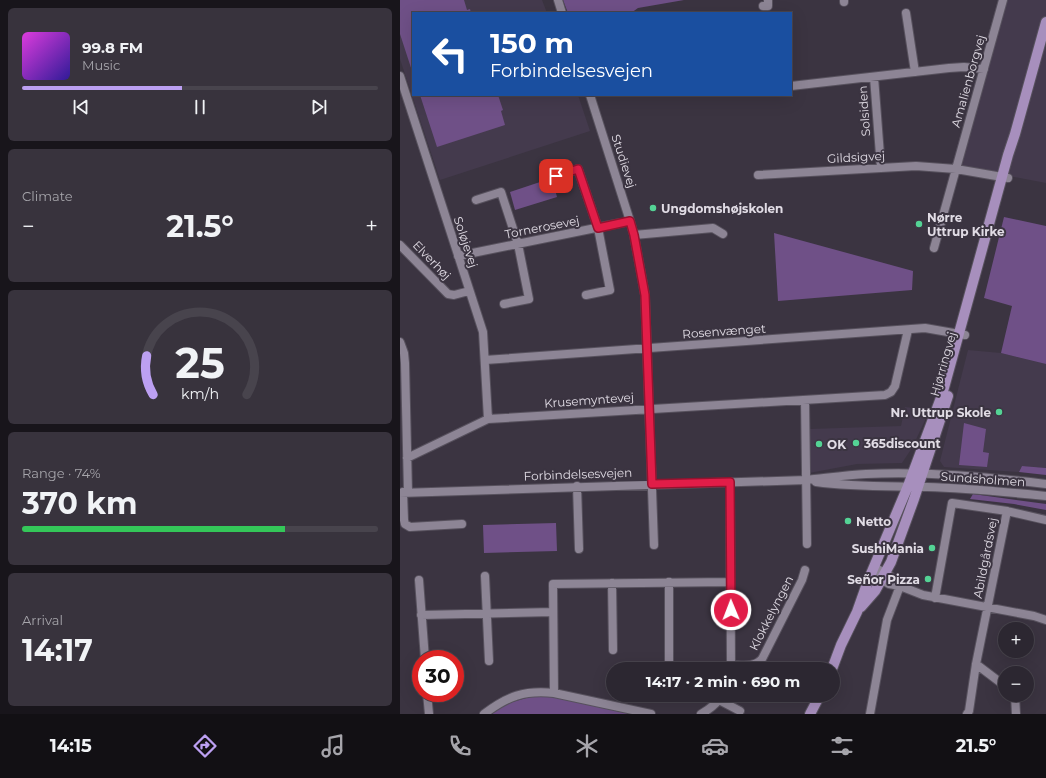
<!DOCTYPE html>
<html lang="en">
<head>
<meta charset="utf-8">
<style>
	:root { --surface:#2c2731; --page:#38333d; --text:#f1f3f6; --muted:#a6a5ab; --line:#48444d; --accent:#bca0f2 }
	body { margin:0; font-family:Montserrat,sans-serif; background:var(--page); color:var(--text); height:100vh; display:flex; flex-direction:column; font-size:15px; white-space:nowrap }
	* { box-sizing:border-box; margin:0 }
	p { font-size:13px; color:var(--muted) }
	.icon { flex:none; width:22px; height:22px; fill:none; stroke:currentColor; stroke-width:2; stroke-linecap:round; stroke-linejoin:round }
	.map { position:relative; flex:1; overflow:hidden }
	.side { display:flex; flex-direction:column; gap:8px; padding:8px; background:#18151b; width:400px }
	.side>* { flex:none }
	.top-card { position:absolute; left:12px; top:12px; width:380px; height:84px; border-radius:0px; box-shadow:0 4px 16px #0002,0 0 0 1px var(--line); background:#1a4fa0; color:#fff; overflow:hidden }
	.buttons { position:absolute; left:598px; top:622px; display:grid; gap:8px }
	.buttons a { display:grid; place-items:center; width:36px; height:36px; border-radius:50%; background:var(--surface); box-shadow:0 4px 16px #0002,0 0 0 1px var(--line); font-size:20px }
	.speed { position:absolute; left:12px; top:650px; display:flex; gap:8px; font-size:20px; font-weight:700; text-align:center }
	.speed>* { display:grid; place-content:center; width:52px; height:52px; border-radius:50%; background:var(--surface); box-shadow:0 4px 16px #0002,0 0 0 1px var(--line); line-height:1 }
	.speed .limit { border:6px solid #d22; background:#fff; color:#111 }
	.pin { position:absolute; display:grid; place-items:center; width:34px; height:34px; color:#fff; margin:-17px; border-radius:8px; box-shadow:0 2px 6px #0006 }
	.me { position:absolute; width:44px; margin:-22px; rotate:359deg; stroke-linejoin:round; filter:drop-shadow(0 0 3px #0008) }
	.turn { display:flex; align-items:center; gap:14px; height:84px; padding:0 12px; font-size:18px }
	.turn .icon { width:52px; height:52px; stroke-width:2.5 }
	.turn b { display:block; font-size:28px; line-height:34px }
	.big { font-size:30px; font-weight:700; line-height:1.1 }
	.side .card { flex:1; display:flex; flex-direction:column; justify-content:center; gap:6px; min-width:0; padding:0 14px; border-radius:6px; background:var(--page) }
	.side .dial { align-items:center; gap:0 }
	.dial svg { height:104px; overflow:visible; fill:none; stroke:var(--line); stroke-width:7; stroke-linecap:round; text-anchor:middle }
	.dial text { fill:var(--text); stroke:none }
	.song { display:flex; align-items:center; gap:12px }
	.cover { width:48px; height:48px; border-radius:6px; background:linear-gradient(135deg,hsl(300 70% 55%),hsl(250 70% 35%)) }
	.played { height:4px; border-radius:2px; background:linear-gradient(90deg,var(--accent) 45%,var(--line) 45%) }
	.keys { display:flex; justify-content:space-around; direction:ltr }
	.heat { display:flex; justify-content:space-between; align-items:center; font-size:22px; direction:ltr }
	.charge { height:6px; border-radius:3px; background:linear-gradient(90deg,#34c759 74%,var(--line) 0) }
	.trip { position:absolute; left:206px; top:662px; width:234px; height:40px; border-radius:20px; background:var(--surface); box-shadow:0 4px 16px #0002,0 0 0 1px var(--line); font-weight:700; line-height:40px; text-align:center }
	.dock { display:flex; height:64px; justify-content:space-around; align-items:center; background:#121014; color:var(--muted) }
	.dock .icon { width:28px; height:28px }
	.dock .active { color:var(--accent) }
	.dock b { font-size:18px; color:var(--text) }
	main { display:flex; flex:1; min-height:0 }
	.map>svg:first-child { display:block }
	.built { fill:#443a4d }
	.green { fill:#6f5087 }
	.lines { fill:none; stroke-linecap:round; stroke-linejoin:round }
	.minor-casing { stroke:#57515d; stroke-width:10 }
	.major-casing { stroke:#57515d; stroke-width:12 }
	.minor { stroke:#8d8595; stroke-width:8 }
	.major { stroke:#a78fbd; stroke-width:10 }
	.route-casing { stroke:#92132f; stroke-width:10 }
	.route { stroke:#e11d48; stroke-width:7 }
	.poi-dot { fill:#54d395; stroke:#3b3441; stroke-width:1.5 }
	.labels { text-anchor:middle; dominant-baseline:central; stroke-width:4; stroke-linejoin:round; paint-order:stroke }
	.street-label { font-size:12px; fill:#e1dce5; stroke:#3b3441 }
	.poi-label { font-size:12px; font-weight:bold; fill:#e1dce5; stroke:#3b3441; text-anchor:start }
</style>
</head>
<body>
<main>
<section class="side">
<div class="card">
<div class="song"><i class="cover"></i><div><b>99.8 FM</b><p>Music</p></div></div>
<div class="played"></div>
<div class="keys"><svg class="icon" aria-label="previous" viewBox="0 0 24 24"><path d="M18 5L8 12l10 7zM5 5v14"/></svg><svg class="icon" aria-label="pause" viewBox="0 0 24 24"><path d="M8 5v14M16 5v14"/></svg><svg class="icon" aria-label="next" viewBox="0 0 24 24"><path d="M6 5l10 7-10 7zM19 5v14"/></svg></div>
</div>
<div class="card"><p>Climate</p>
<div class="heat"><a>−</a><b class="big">21.5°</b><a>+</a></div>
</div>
<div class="card dial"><svg viewBox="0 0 100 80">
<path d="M14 69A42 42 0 1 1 86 69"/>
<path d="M14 69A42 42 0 0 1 9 39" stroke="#bca0f2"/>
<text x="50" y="56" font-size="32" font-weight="700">25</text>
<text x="50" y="72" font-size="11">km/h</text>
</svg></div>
<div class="card"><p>Range · 74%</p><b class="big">370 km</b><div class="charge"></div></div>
<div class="card"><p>Arrival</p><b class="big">14:17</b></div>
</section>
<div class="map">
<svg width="646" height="714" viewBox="0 0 646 714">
	<rect width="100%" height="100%" fill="#3b3441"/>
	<path class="built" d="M0,0H142L147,13H13V95H178L190,131L40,180L0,59Z
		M598,0H646V183L552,165Z
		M568,350L601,353L646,364V468L622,466L619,472L544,467L540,461Z
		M505,407L520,409L527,416L512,448L502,463L457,464L409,473L408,442L410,429L501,426Z"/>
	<path class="green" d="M0,0H64L67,10L70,9L71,13H13V74L0,34Z
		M163,0H284L238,8L231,13H168Z
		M20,95H98L103,110L101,111L105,125L37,147Z
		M152,178L157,197L115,210L110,192Z
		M604,217L646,226V364L601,353L612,306L584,298Z
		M374,233L513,271L512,290L378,301Z
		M564,423L586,429L583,452L589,453L587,467L559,465Z
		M622,466L646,468V475L619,472Z
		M573,494L646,504V510L614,504L570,499Z
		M156,523L157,551L84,553L83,525Z
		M133,696H149L233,714H90L105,704Z"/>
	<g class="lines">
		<defs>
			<path id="minor" d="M158,0L162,13
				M444,0V2
				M363,6H368V0
				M506,13L515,72
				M0,76L83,332L88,419
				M474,77L481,168
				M391,86L549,68L564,67L584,69
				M190,95L230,221L234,235L245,295L254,545
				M358,175L516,166L556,169L608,178
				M156,177L178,169L198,228L210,290L186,295
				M76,200L101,192L118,244L129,299L104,304
				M234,235L313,228L323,234
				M0,245L48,294L54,295L69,291
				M534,248L603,0
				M58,256L230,221
				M0,342L4,353L5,363L8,492
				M85,360L525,328L565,335
				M405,400L407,544
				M7,458L88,419L485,395L491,392L495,386L508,330
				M330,482L331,669
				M416,482C453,487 490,486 527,487C566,488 606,492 646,496
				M177,486L179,549
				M3,492L4,520L5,524L10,527L62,524
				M0,493L406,480C426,478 446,475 466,474C526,471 587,477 646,484
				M607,511L646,520
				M474,567L497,580L500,586
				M471,573L489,584L500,586L523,595L634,616L646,620
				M85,576L89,661
				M19,580L25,659
				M269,582V662
				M212,583L213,650
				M535,598L552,503L607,511L576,664L569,711L567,714
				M21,615L153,612
				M576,664L605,686
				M331,665C342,665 354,668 362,659L402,580L405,570
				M27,693L29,714
				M154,693L153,584L330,582
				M615,695L616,714
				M319,700L340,711
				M84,714C108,696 124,690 154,693L251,714
				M301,714C310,709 317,704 322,695
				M470,714L487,620L500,586"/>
			<path id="major" d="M461,607L475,591L491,562L514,499L548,396
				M432,669L441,645L457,612L468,581L508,486L542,395L608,155L615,134L646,22
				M410,714L420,695"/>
		</defs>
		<use href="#minor" class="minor-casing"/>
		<use href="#major" class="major-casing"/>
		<use href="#minor" class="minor"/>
		<use href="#major" class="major"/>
	</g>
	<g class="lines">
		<defs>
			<path id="route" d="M156,176L178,169L198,228L230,221L234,235L245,295L252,484L330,482L331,610"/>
		</defs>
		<use href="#route" class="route-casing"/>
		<use href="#route" class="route"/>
	</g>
	<g class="poi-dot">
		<circle cx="253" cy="208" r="4"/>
		<circle cx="519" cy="224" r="4"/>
		<circle cx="599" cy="412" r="4"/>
		<circle cx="456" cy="443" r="4"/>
		<circle cx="419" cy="444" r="4"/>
		<circle cx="448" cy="521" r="4"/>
		<circle cx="532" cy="548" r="4"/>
		<circle cx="528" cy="579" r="4"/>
	</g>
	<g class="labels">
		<g class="street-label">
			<text transform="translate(568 81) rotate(-74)">Amalienborgvej</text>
			<text transform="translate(464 111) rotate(-94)">Solsiden</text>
			<text transform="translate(456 157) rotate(-3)">Gildsigvej</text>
			<text transform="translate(224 161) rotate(72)">Studievej</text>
			<text transform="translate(142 227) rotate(-11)">Tornerosevej</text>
			<text transform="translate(66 242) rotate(72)">Soløjevej</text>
			<text transform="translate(32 260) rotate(46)">Elverhøj</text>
			<text transform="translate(324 331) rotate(-4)">Rosenvænget</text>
			<text transform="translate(543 364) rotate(-74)">Hjørringvej</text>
			<text transform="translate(189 400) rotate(-4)">Krusemyntevej</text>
			<text transform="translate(178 474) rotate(-2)">Forbindelsesvejen</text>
			<text transform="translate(583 479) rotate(4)">Sundsholmen</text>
			<text transform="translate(585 558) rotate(-79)">Abildgårdsvej</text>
			<text transform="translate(371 613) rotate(-63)">Klokkelyngen</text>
		</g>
		<g class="poi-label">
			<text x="261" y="208">Ungdomshøjskolen</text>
			<text x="527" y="217">Nørre<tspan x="527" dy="14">Uttrup Kirke</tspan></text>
			<text x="591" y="412" text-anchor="end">Nr. Uttrup Skole</text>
			<text x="464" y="443">365discount</text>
			<text x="427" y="444">OK</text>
			<text x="456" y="521">Netto</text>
			<text x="524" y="548" text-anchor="end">SushiMania</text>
			<text x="520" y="579" text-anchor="end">Señor Pizza</text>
		</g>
	</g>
</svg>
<div class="buttons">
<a>+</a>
<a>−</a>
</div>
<div class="speed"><div class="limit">30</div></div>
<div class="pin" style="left:156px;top:176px;background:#d93025"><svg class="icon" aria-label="arrive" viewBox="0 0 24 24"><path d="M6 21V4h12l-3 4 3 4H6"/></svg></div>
<svg class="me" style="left:331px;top:610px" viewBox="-20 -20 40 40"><circle r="17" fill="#e11d48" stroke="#fff" stroke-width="3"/><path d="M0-11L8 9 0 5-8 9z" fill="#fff"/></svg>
<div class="trip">14:17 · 2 min · 690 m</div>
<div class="top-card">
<div class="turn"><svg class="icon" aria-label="left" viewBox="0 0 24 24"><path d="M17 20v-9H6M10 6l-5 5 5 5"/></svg><div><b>150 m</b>Forbindelsesvejen</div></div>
</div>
</div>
</main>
<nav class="dock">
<b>14:15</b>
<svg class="icon active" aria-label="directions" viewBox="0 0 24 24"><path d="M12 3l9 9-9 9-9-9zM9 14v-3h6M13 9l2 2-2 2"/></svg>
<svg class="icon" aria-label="music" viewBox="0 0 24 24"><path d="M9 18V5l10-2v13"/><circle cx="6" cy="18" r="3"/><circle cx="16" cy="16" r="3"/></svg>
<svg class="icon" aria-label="phone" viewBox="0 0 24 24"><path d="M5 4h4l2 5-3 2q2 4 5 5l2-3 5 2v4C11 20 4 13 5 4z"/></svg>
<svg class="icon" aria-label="climate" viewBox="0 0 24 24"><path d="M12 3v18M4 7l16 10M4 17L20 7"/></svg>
<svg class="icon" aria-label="car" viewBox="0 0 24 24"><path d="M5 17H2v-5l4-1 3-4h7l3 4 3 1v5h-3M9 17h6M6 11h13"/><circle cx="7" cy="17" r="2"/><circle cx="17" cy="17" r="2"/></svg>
<svg class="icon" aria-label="filters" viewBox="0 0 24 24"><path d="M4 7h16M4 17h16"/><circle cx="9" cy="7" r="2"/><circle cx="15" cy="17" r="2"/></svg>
<b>21.5°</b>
</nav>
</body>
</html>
